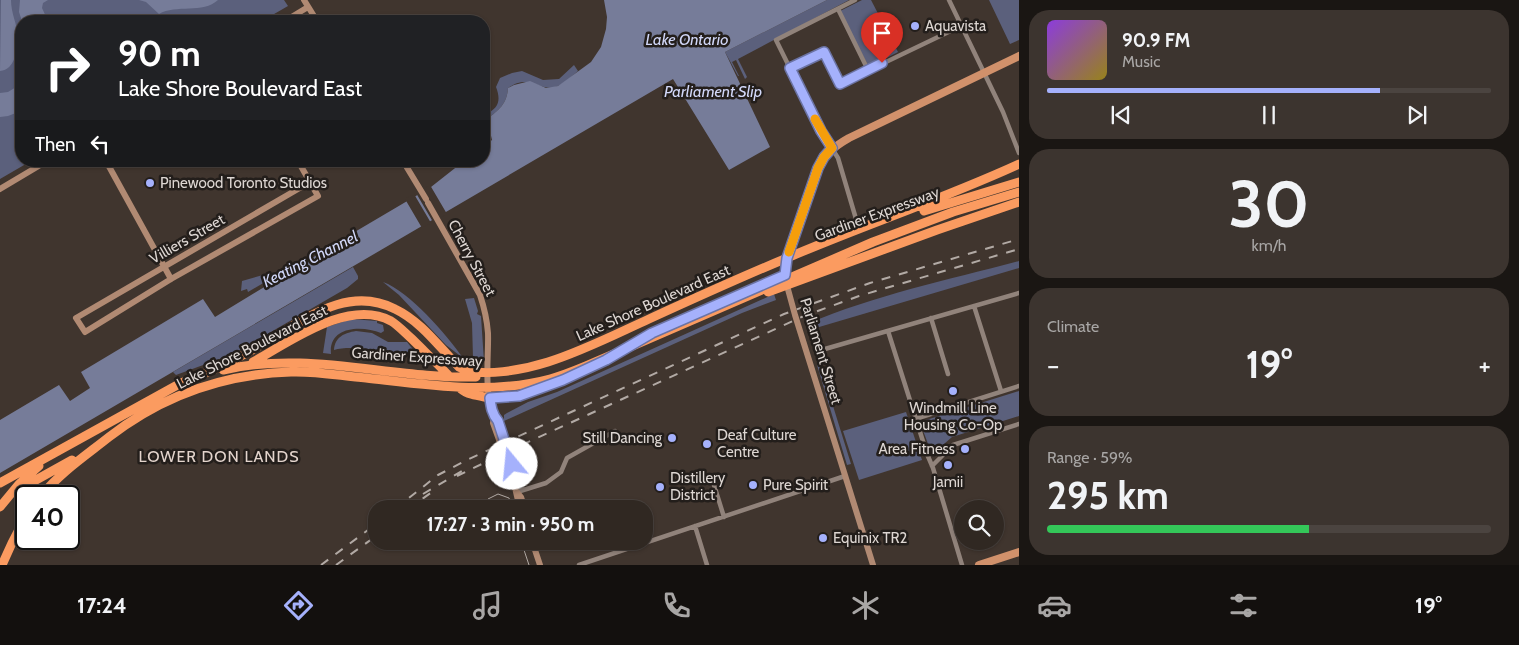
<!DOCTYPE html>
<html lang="en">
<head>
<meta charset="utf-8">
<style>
	:root { --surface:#302822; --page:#3c342f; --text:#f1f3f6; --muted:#a8a6a5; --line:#4b4440; --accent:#a5b1fc }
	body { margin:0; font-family:Cabin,sans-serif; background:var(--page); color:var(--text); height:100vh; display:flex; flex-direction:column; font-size:19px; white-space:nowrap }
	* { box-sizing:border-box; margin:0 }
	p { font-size:16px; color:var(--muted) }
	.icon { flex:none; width:28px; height:28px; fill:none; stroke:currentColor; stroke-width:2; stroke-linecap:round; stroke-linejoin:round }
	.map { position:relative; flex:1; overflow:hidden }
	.drawer { display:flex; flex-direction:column; gap:10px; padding:10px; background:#1a1613; width:500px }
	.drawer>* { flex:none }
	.hud { position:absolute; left:15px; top:15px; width:475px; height:152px; border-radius:20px; box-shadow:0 1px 4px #0004,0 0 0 1px var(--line); background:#202124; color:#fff; overflow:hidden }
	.tools { position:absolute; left:954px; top:500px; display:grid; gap:10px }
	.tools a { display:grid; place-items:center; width:50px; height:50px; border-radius:50%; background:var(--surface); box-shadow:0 1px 4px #0004,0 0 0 1px var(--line); font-size:25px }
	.speed { position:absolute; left:15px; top:485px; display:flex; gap:10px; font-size:25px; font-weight:700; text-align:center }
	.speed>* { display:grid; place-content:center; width:65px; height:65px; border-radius:50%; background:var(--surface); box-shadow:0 1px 4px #0004,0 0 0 1px var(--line); line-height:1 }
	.speed .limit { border:2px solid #111; border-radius:8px; background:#fff; color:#111 }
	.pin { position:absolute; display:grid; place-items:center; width:42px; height:42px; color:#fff; margin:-51px -21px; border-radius:50% 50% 50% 0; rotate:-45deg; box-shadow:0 0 5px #0007 }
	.pin .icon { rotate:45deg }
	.me { position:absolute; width:55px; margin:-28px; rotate:343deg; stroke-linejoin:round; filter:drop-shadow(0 0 4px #0008) }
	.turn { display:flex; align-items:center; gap:18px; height:105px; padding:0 20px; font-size:22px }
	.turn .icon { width:65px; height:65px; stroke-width:2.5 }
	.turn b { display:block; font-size:35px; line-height:42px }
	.then { display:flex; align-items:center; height:48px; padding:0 20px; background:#0003; gap:10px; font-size:19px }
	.big { font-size:38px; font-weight:700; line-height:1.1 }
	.drawer .card { flex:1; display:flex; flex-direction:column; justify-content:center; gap:8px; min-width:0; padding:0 18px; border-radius:20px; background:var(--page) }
	.drawer .dial { align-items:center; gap:0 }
	.dial b { font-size:65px; line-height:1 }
	.song { display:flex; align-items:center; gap:15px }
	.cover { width:60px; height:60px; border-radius:8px; background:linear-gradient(135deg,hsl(270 70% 55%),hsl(50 70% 35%)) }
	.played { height:5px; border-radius:2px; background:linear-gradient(90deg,var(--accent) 75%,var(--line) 75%) }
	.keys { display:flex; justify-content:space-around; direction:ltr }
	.heat { display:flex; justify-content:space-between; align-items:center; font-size:28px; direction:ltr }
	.charge { height:8px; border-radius:4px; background:linear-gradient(90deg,#34c759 59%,var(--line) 0) }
	.trip { position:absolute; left:368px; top:500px; width:285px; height:50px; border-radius:20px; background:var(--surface); box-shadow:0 1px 4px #0004,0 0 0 1px var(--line); font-weight:700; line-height:50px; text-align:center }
	.dock { display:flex; height:80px; justify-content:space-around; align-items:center; background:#13100e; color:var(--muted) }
	.dock .icon { width:35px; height:35px }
	.dock .active { color:var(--accent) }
	.dock b { font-size:22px; color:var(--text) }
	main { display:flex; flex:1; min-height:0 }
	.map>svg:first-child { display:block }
	.green { fill:#5b607c }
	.forest { fill:#575c78 }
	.water { fill:#767c99 }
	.pier { fill:#40352e }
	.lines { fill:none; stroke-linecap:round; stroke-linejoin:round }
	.street { stroke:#91837b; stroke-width:4.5 }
	.secondary { stroke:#b18a73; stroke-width:6 }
	.primary { stroke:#d1916b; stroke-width:8 }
	.highway { stroke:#fb9b60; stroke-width:9 }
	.tram { stroke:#b2aaa5; stroke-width:1 }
	.rail { stroke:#b2aaa5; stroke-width:2; stroke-dasharray:9 9; stroke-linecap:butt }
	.route-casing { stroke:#6b73a4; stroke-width:12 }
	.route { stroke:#a5b1fc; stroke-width:9 }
	.slow { stroke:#f59e0b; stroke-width:9 }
	.poi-dot { fill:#a5b1fc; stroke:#231e1b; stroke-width:2 }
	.labels { text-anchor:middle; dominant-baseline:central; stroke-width:5; stroke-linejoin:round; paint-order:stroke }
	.poi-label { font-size:15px; fill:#ddd6d2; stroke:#231e1b; text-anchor:start }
	.street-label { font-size:15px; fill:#ddd6d2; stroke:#231e1b }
	.water-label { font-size:16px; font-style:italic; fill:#d2d8f9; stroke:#231e1b }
	.neighbourhood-label { font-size:16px; letter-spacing:1px; fill:#e3d4cc; stroke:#231e1b }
</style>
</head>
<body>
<main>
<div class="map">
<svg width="1019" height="565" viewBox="0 0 1019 565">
	<rect width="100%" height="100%" fill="#40352e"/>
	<path class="green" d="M0,0H284L288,6L262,21H21V161H31L0,179Z
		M827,0H849L738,59L747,77L745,79L736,60L732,62L739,76H738L725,52Z
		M862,0H871L898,52L869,67L840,11Z
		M989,0H1019V40L1010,44Z
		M574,65L578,71C572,76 565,83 558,86C541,94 531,72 508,88C507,104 499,110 487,119L486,114C499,108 501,100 496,87L500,78L512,73L522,71L543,80L559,79Z
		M353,267L358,276V279L347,288L233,354L176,375L173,372Z
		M270,273L272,278L248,292L247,289L241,291L242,281Z
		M383,282C409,291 447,335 463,358L446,345L399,295Z
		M774,294L776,300L742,313L504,421V415L507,413L528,402L557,392Z
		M474,298L478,311L477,314L481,316L484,362L473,358L472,323L465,299Z
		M351,319L377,321V323L383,325L384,331L381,333C362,325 328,326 331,354L323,353L327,327Z
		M356,331L372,333L388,342H407L419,357C396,354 355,344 334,350C335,337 344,333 356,331Z
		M820,364L851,464L847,465L817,365Z
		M1019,391V416L952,437L936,451L931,452L921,425L923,421Z
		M906,412L922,460L859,480L843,431Z"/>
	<path class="forest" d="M1019,261V268L809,330L807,324C875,295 948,280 1019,261Z"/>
	<path class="water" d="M1,0H11C11,13 17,24 18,36C18,49 15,70 0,71Z
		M20,0H48L43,3L42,8L48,21H22L19,12Z
		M139,0H218C203,14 176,4 159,14L146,2Z
		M604,0H827L725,52L770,147L729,170L673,79L0,473V420L59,385L70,401L90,388L81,372L203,299L215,317L322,252L340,251L358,241L353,233L431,187L464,161H484V146L492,140L487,119C499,110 507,104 508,88L514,85L530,81L546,88L558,86L591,62L601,47L606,29L607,17Z
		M21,84V111L8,116L0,117V93L8,92Z"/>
	<path class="pier" d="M430,185L447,214L433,222L416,193Z
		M414,194L431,223L422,228L405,199Z"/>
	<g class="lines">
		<path class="street" d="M855,0L776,40L821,131L838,158L859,229
			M949,0L1003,112L1019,153
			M838,9L868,70
			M790,68L824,52L840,84L961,26
			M974,306L1001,391
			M931,318L948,374
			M888,331L927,454L933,468L962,565
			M818,351L1019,293
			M915,419L1019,386
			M932,466L953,445L1019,424
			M714,485L724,517
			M517,492L546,483L561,472L567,458L615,431
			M695,526L707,565
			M579,565L845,476"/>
		<path class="secondary" d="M304,0L317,21
			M285,21L308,7
			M106,161L171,279
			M298,161L318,196L171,279L85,332L76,318L310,182
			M403,161L426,199
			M0,189L47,161
			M428,203L480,295C484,307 487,320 488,333C489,357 482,402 498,421L512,464L513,479
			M786,282L795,315L873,565
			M494,416L493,423L513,479L520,509
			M517,492L521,497L525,509
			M532,541L540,565"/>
		<path class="primary" d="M645,337L785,275L787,258L818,168C826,153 835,146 849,138L1019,56
			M490,398C520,399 546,388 573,375
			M979,565L1019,552"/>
		<path class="highway" d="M924,211L1019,182
			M768,292L937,230L1019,202
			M253,362C290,342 348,298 391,321C399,326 405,333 412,339C425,352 438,364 450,377
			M223,370C307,350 391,379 476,377
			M461,389C468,395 480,396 490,398
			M0,483L181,383C211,372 239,358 266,342C306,319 348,285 395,309C422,322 439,347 459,367C480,379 526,369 548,362C583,351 616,334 649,319C695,298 741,277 787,258C864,225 943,199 1019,164
			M18,490L72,460
			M41,496C61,472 85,456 109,437C162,396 224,374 291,372C316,371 341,376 366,378C428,385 490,395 550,379C562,376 574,371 586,366L873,242L953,212L1019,192
			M0,507L19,484L39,466
			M2,565L12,543L26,516"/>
		<path class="tram" d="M485,509L488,499L498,494L509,498L513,509
			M521,541L529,565"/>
		<path class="rail" d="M457,476L513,449L804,316L859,296L1019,249
			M423,494L462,471
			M395,509L438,475L467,460L784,314L870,283L1019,239
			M408,509L432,492
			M321,565L376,524
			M336,565L376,536"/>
	</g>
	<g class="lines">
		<defs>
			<path id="route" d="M512,464L498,421C492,414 491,407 490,398L519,396L563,380L606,360L652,333L785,275L787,258L818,168L824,157L832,148L821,131L790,68L824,52L840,84L882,63"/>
		</defs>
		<use href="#route" class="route-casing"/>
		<use href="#route" class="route"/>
		<path class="slow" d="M789,252L818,168L824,157L832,148L815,119"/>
	</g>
	<g class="poi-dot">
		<circle cx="915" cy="26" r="5"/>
		<circle cx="150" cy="183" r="5"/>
		<circle cx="953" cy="391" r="5"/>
		<circle cx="672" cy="438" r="5"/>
		<circle cx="707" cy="444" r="5"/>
		<circle cx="965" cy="449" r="5"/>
		<circle cx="948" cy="465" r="5"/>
		<circle cx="753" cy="485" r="5"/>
		<circle cx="660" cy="487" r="5"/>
		<circle cx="823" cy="538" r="5"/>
	</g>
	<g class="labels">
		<g class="poi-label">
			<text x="925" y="26">Aquavista</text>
			<text x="160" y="183">Pinewood Toronto Studios</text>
			<text x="953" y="408" text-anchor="middle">Windmill Line<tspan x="953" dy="17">Housing Co-Op</tspan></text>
			<text x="717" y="435">Deaf Culture<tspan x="717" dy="17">Centre</tspan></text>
			<text x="662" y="438" text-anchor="end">Still Dancing</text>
			<text x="955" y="449" text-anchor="end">Area Fitness</text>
			<text x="670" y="478">Distillery<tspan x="670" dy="17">District</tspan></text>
			<text x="948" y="482" text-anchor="middle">Jamii</text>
			<text x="763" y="485">Pure Spirit</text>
			<text x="833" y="538">Equinix TR2</text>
		</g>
		<g class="street-label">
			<text transform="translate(877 214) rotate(-20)">Gardiner Expressway</text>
			<text transform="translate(187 239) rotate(-30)">Villiers Street</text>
			<text transform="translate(472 258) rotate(62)">Cherry Street</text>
			<text transform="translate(653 303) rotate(-24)">Lake Shore Boulevard East</text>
			<text transform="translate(252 347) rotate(-27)">Lake Shore Boulevard East</text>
			<text transform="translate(821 351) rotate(73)">Parliament Street</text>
			<text transform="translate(417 357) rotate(4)">Gardiner Expressway</text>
		</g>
		<g class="water-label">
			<text x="687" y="39">Lake Ontario</text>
			<text x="713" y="91">Parliament Slip</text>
			<text transform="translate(310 259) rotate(-27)">Keating Channel</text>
		</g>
		<g class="neighbourhood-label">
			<text x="219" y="456">LOWER DON LANDS</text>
		</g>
	</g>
</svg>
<div class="tools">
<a><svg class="icon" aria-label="search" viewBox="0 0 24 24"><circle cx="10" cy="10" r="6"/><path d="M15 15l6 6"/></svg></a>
</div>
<div class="speed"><div class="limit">40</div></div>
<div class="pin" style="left:882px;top:63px;background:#d93025"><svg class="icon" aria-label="arrive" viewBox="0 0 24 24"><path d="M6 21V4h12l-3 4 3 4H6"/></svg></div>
<svg class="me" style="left:512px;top:464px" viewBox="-20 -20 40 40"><circle r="19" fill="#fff"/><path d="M0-13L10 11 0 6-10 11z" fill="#a5b1fc"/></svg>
<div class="trip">17:27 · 3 min · 950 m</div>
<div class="hud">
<div class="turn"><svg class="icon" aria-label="right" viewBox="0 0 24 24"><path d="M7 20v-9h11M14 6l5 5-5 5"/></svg><div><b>90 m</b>Lake Shore Boulevard East</div></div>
<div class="then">Then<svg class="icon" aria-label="left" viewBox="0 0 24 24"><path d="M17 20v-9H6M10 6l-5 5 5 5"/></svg></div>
</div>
</div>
<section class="drawer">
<div class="card">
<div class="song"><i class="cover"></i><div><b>90.9 FM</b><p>Music</p></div></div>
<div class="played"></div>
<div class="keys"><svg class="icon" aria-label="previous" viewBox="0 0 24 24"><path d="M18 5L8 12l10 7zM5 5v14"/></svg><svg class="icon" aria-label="pause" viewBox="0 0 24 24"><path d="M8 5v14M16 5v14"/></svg><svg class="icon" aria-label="next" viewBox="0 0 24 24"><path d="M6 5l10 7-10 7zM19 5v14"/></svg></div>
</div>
<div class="card dial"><b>30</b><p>km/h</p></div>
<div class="card"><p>Climate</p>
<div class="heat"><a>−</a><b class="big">19°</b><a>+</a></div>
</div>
<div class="card"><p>Range · 59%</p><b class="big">295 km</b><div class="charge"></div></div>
</section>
</main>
<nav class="dock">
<b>17:24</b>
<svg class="icon active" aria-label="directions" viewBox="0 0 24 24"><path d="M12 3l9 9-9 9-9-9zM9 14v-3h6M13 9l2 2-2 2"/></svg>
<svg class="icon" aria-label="music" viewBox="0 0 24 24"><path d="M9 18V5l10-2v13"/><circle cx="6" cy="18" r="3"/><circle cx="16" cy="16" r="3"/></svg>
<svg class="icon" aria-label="phone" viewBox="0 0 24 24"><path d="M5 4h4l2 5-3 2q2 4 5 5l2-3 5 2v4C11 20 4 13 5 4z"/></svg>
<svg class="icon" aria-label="climate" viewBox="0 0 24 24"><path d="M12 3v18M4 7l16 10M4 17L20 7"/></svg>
<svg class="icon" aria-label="car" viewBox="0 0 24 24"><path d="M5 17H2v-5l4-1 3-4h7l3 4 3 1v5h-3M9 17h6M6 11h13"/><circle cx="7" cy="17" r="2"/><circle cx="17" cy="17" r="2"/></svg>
<svg class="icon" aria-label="filters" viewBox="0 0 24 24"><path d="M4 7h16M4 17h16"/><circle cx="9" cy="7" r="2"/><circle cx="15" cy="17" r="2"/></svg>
<b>19°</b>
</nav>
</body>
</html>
